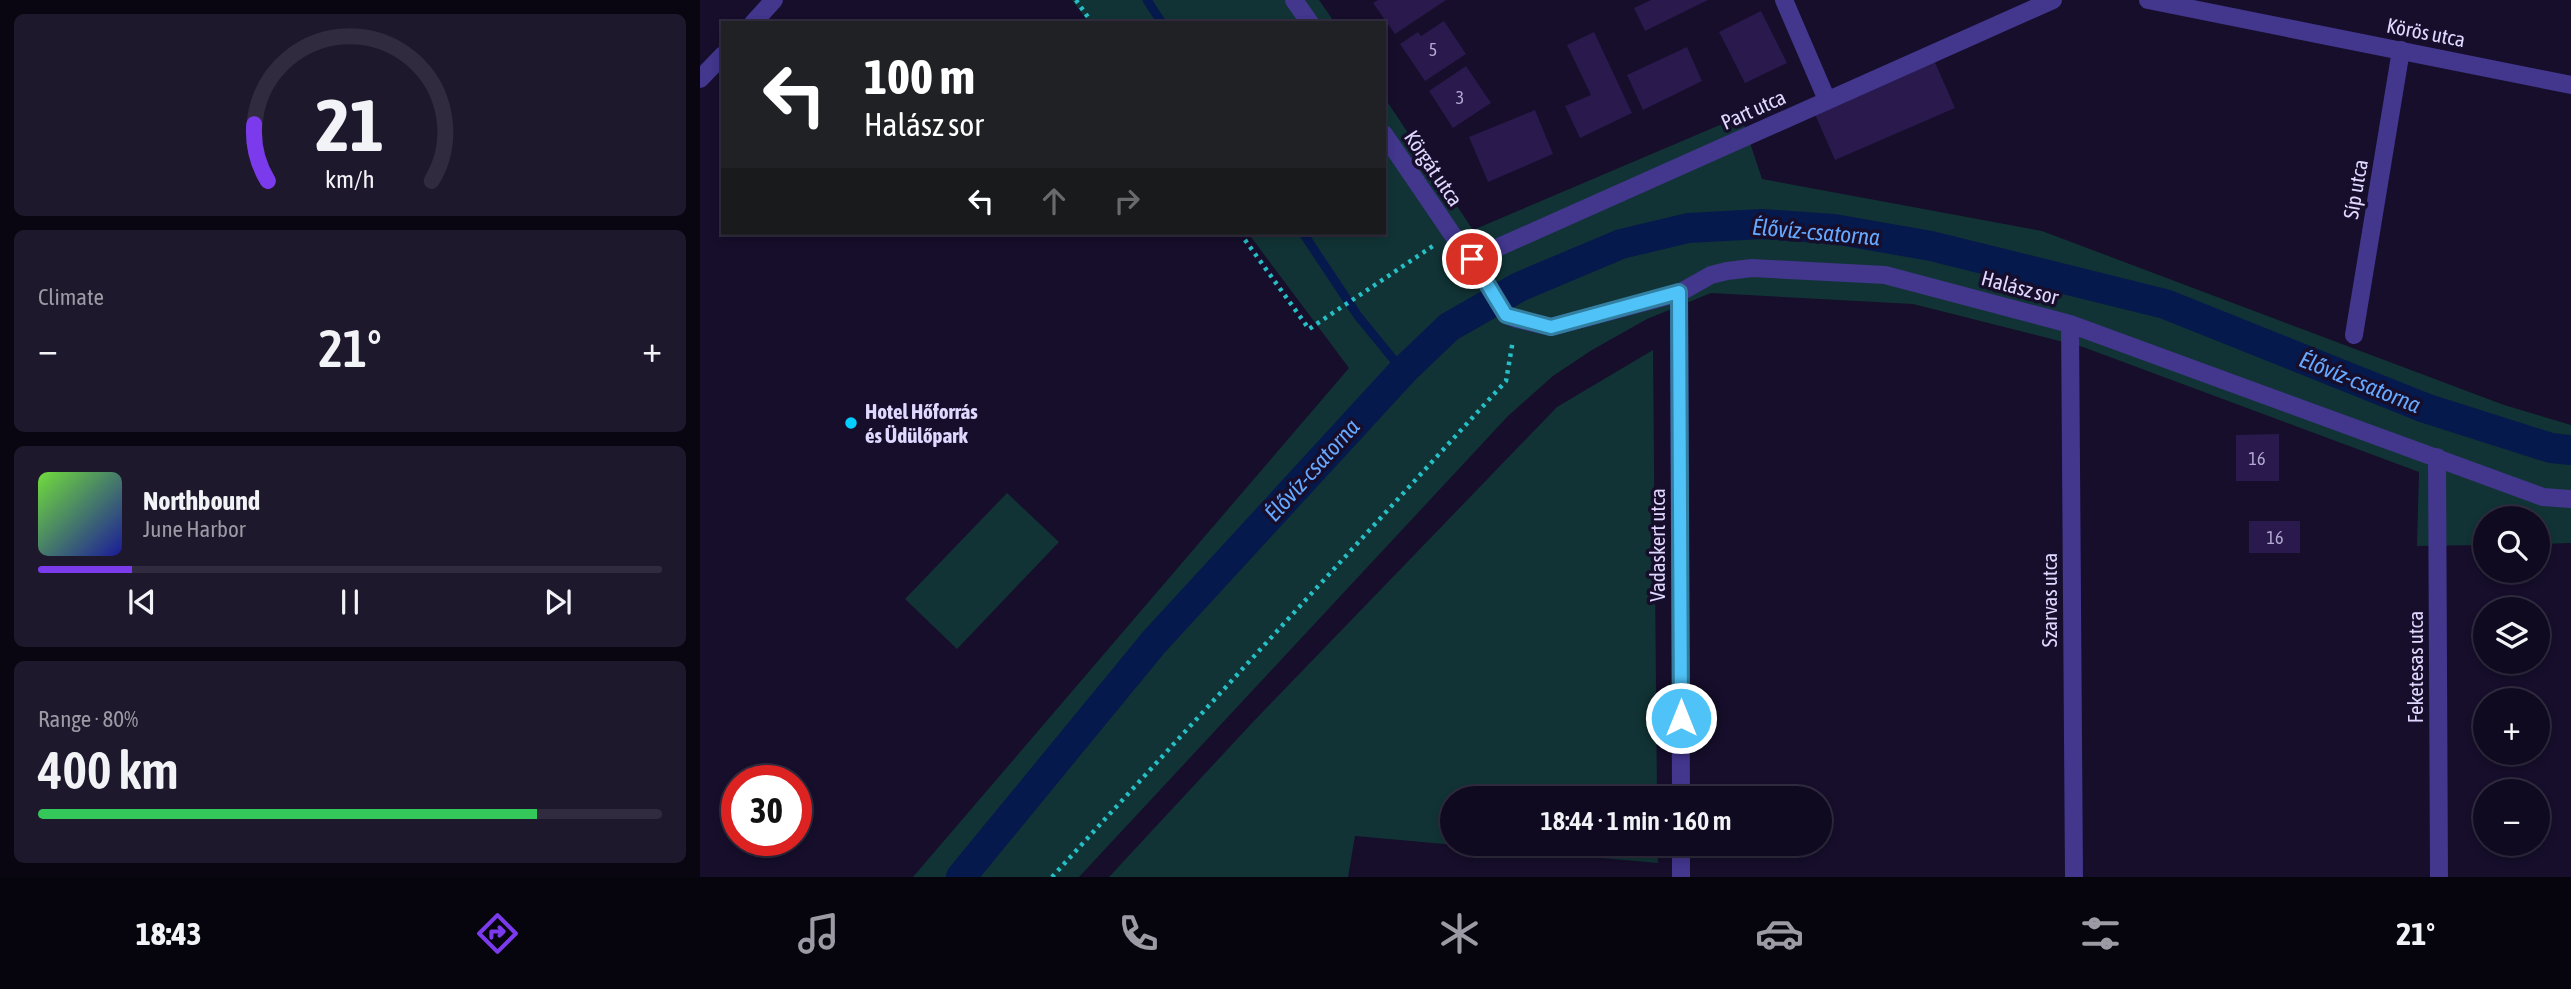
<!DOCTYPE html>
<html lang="en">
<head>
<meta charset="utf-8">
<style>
	:root { --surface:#100a20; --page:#1e182d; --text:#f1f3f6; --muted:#9c9aa5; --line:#302b3e; --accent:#7c3aed }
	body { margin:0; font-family:"Asap Condensed",sans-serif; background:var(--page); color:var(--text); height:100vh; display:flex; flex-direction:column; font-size:26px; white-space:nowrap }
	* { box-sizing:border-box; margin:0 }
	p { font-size:23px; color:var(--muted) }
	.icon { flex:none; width:38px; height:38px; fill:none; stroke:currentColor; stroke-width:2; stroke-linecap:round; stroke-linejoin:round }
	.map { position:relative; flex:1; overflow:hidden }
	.details { display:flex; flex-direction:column; gap:14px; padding:14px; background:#090612; width:700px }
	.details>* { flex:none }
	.top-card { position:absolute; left:21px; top:21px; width:665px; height:214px; border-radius:0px; box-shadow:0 4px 10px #0003,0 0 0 2px var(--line); background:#202124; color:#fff; overflow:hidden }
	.fabs { position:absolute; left:1773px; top:506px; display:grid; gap:14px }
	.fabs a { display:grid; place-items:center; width:77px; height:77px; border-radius:50%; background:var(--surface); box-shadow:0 4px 10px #0003,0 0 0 2px var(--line); font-size:35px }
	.speed { position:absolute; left:21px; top:765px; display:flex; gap:14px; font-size:35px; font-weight:700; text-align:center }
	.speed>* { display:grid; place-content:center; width:91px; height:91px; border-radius:50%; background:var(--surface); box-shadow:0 4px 10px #0003,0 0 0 2px var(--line); line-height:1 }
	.speed .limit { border:10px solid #d22; background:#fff; color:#111 }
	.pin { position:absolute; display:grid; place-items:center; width:60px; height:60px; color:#fff; margin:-30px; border:4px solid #fff; border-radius:50%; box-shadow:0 2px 7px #0007 }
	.me { position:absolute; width:77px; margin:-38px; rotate:0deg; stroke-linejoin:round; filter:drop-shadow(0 0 5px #0008) }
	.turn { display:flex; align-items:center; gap:24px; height:147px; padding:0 28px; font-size:32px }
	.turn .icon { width:91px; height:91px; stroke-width:2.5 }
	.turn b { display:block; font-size:49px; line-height:60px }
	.lanes { display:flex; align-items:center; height:66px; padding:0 28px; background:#0003; justify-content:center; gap:35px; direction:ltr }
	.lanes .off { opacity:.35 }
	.big { font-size:52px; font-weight:600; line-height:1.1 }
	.details .widget { flex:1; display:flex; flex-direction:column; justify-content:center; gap:10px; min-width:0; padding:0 24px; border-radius:10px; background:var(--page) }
	.details .dial { align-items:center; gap:0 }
	.dial svg { height:182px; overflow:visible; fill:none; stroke:var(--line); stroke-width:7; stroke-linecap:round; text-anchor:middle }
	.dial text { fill:var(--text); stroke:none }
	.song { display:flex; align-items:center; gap:21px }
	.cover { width:84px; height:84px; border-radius:10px; background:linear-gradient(135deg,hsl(100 70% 55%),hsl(240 70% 35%)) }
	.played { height:7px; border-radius:4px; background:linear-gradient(90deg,var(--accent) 15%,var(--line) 15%) }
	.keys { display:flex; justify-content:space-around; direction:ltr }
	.heat { display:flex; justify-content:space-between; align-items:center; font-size:38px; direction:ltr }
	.charge { height:10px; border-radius:5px; background:linear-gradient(90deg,#34c759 80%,var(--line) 0) }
	.trip { position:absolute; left:740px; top:786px; width:392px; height:70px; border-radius:35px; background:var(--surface); box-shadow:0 4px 10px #0003,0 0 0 2px var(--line); font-weight:600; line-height:70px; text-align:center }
	.tabs { display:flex; height:112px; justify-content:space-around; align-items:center; background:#06040d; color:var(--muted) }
	.tabs .icon { width:49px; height:49px }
	.tabs .current { color:var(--accent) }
	.tabs b { font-size:32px; color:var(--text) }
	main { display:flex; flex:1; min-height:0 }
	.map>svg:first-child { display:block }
	.green { fill:#113335 }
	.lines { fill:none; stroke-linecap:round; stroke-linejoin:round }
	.stream { stroke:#06194c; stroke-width:9 }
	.canal { stroke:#06194c; stroke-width:30 }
	.building { fill:#29194d }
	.path { stroke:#26bfc5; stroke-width:4.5; stroke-dasharray:3.5 5; stroke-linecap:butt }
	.minor { stroke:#42368d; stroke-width:18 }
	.route-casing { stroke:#337fa1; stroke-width:18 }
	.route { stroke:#4fc3f7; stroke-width:12 }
	.poi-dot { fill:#04cdff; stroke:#160e2b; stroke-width:2.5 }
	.labels { text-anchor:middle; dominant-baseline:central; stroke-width:7; stroke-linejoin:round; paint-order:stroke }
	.number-label { font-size:18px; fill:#b2a8d2 }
	.street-label { font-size:21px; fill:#e0d8ff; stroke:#160e2b }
	.poi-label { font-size:21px; font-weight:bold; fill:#e0d8ff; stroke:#160e2b; text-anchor:start }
	.water-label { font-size:23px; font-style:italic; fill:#66a9ff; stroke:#160e2b }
</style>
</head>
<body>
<main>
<section class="details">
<div class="widget dial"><svg viewBox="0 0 100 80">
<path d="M14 69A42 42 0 1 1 86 69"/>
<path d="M14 69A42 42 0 0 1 8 44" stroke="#7c3aed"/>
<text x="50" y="56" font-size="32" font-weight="700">21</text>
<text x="50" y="72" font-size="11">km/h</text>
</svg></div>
<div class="widget"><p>Climate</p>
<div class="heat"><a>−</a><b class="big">21°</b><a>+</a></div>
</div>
<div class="widget">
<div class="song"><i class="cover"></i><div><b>Northbound</b><p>June Harbor</p></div></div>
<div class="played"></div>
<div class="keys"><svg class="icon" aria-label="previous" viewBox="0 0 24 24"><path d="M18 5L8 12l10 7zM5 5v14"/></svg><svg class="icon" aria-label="pause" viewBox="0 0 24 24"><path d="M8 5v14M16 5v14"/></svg><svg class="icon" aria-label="next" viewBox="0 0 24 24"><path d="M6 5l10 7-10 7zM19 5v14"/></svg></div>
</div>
<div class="widget"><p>Range · 80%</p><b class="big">400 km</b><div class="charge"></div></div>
</section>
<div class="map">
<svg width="1871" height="877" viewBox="0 0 1871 877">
	<rect width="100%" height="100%" fill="#160e2b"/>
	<path class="green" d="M372,0H619L635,23H389Z
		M684,97L773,230L1041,116L1062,179L1342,231L1804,405L1871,425V543L1838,544V518H1785V545L1717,546L1719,472L1383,347L1213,304L1011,293L947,319L892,350L853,376L808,416L379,877H213L649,368L548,233H684Z
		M953,350L957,798H752V844H957L958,863L655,836L648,877H409L552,723L857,407Z
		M307,493L359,542L257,649L205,599Z"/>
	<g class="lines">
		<path class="stream" d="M447,0L462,23
			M603,233L658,316L703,371"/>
		<path class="canal" d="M261,877L454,642L703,371L749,327L819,287L921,244L988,228L1062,224L1134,229L1231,246L1465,304L1725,408L1851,448L1871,450"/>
	</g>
	<path class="building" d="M678,0H746L695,34L673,3Z
		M951,0H1008L945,31L934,8Z
		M1061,11L1087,63L1045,83L1019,32Z
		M744,21L766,54L725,81L700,44L718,32L721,36Z
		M894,32L932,113L880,138L865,106L891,95L867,45Z
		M987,47L1002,81L943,110L927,75Z
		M1234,60L1255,108L1135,160L1114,112Z
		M766,66L791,103L753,128L729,91Z
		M835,110L853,154L788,182L769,137Z
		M1579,434V481H1536V435Z
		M1549,521H1600V553H1549Z"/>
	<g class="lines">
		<path class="path" d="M376,0L392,23
			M540,233L609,329L733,246
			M352,877L806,381L813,340"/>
		<path class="minor" d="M594,0L610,23
			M1084,0L1127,100
			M1448,0L1871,85
			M53,23L74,0
			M0,79L23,55
			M684,134L752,234L772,259L806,315L817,319L851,327L979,293L1011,275L1027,271L1052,268L1185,275L1370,324L1843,497L1871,499
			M772,259L1353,0
			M979,293L981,798
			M1370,324L1374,877
			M1654,335L1701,50
			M1737,457L1739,877
			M981,844V877"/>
	</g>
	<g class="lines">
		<defs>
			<path id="route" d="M772,259L806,315L851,327L979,292L981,718"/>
		</defs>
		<use href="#route" class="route-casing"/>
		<use href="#route" class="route"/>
	</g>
	<circle class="poi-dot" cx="151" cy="423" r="7"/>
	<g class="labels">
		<g class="number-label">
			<text x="733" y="49">5</text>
			<text x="760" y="97">3</text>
			<text x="1557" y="458">16</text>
			<text x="1575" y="537">16</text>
		</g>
		<g class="street-label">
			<text transform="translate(1726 32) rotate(11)">Körös utca</text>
			<text transform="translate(1053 109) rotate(-24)">Part utca</text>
			<text transform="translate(734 168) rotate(56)">Körgát utca</text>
			<text transform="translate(1655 189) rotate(-80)">Síp utca</text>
			<text transform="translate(1320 287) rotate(15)">Halász sor</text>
			<text transform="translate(957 545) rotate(-90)">Vadaskert utca</text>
			<text transform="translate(1349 600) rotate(-90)">Szarvas utca</text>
			<text transform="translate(1715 667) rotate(-90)">Feketesas utca</text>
		</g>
		<g class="poi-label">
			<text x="165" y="411">Hotel Hőforrás<tspan x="165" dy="24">és Üdülőpark</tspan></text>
		</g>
		<g class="water-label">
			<text transform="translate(1116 232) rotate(5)">Élővíz-csatorna</text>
			<text transform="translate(1660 382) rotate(22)">Élővíz-csatorna</text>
			<text transform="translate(612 470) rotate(-48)">Élővíz-csatorna</text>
		</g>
	</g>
</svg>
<div class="fabs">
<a><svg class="icon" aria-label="search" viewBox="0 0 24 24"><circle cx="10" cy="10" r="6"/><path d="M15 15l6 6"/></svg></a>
<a><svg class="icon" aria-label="layers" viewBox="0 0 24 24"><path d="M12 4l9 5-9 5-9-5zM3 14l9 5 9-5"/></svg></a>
<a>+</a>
<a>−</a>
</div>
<div class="speed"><div class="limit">30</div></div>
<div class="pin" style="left:772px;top:259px;background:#d93025"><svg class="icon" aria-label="arrive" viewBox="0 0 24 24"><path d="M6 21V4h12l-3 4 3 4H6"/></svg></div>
<svg class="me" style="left:981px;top:718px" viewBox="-20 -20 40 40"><circle r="17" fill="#4fc3f7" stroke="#fff" stroke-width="3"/><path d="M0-11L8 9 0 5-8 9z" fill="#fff"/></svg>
<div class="trip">18:44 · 1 min · 160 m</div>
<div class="top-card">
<div class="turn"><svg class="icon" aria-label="left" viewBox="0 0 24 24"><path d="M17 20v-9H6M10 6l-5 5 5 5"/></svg><div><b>100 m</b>Halász sor</div></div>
<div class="lanes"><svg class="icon" aria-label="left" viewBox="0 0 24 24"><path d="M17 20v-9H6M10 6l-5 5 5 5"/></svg><svg class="icon off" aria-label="ahead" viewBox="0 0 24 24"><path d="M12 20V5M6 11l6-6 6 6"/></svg><svg class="icon off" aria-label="right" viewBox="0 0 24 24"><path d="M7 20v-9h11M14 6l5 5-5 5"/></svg></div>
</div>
</div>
</main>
<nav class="tabs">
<b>18:43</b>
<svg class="icon current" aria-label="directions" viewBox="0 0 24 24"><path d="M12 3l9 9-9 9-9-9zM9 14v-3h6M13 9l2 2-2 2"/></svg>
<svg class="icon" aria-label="music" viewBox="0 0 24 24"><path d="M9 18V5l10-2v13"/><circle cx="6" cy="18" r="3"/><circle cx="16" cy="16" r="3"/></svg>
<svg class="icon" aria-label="phone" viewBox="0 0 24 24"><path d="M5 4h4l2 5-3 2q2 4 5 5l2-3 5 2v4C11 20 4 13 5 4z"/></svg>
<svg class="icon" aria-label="climate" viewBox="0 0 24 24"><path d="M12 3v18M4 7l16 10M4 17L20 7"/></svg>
<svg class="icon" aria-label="car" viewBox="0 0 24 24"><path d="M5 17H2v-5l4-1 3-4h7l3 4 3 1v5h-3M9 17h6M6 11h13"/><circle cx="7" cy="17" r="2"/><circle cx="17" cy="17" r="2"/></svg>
<svg class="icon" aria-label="filters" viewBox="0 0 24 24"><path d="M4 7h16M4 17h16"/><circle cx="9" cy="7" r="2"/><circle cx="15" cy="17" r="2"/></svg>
<b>21°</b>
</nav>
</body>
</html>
